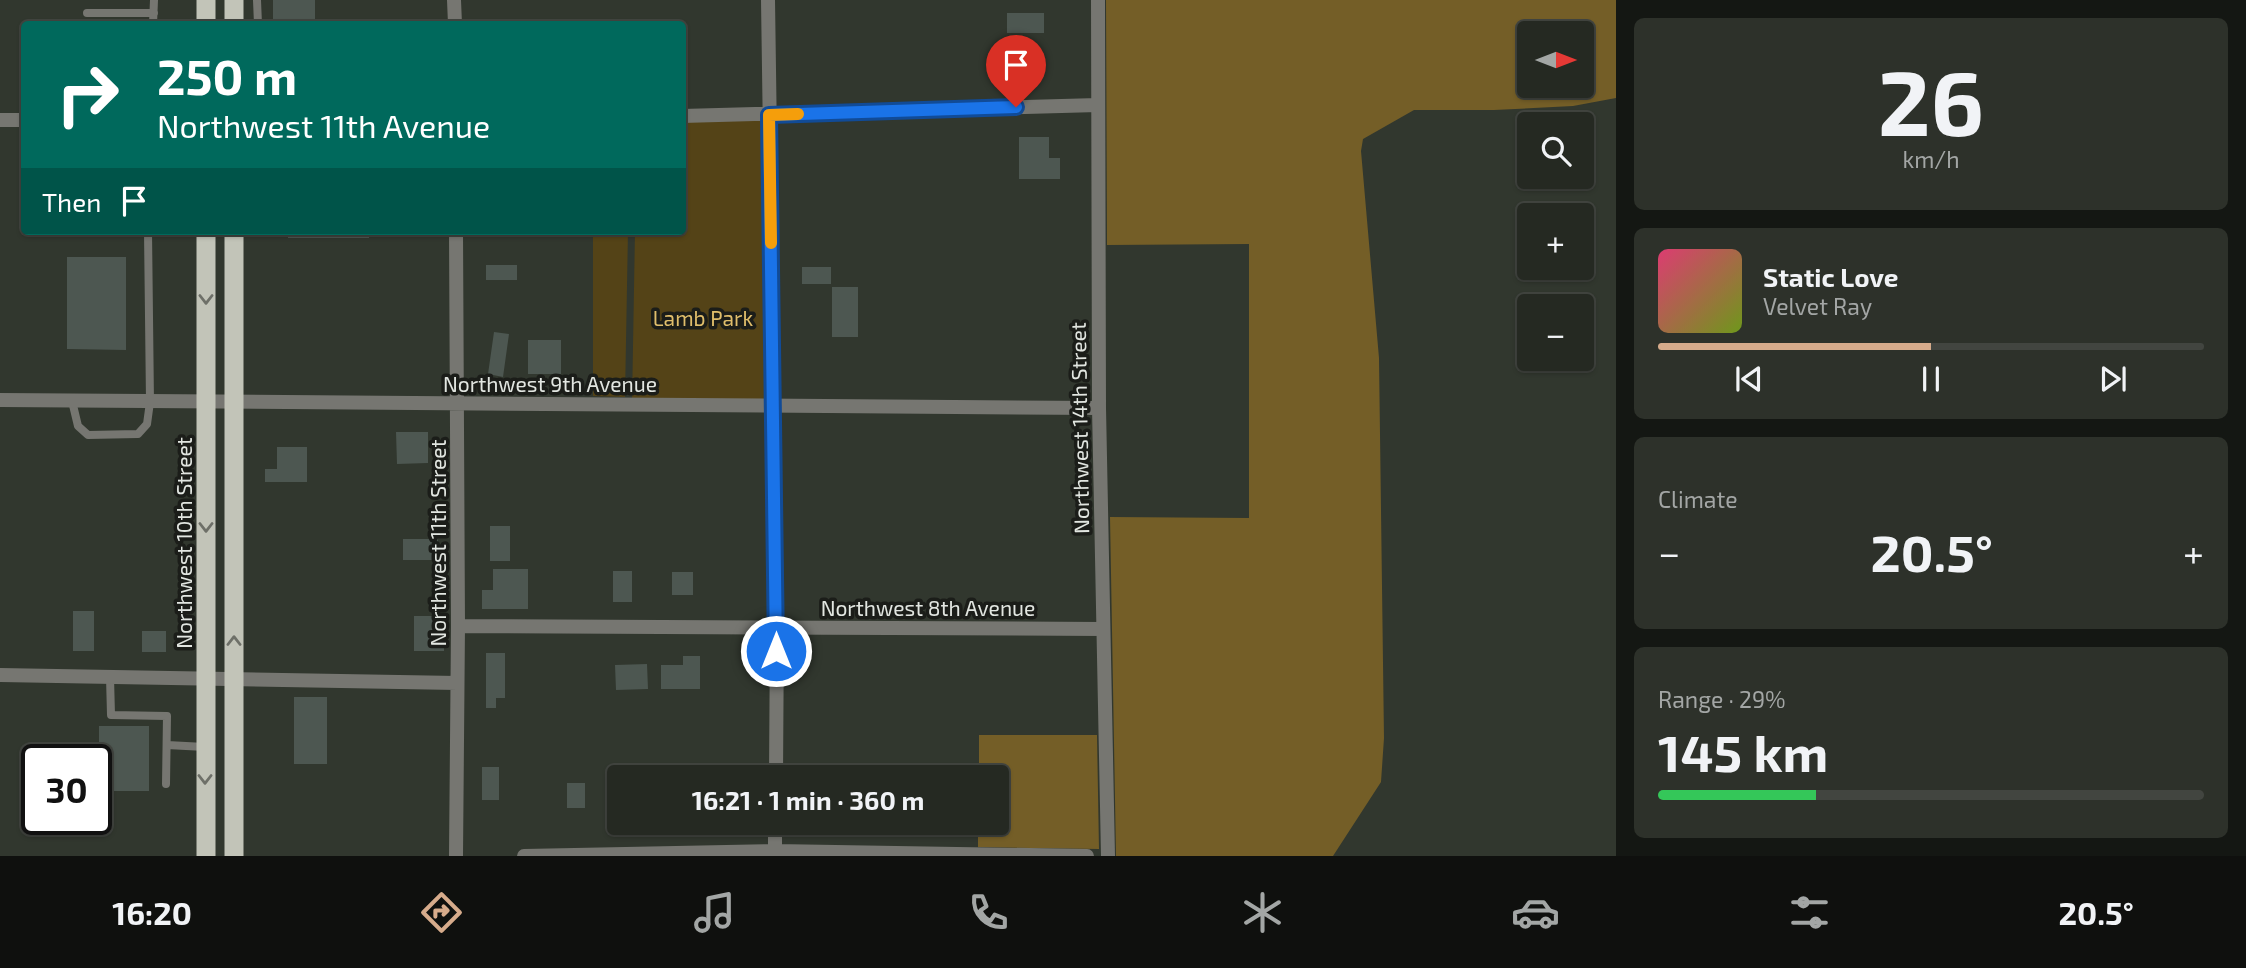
<!DOCTYPE html>
<html lang="en">
<head>
<meta charset="utf-8">
<style>
	:root { --surface:#252922; --page:#2d312a; --text:#f1f3f6; --muted:#a3a6a5; --line:#424540; --accent:#d6ab8b }
	body { margin:0; font-family:"Exo 2",sans-serif; background:var(--page); color:var(--text); height:100vh; display:flex; flex-direction:column; font-size:26px; white-space:nowrap }
	* { box-sizing:border-box; margin:0 }
	p { font-size:23px; color:var(--muted) }
	.icon { flex:none; width:38px; height:38px; fill:none; stroke:currentColor; stroke-width:2; stroke-linecap:round; stroke-linejoin:round }
	.map { position:relative; flex:1; overflow:hidden }
	.panel { display:flex; flex-direction:column; gap:18px; padding:18px; background:#141713; width:630px }
	.panel>* { flex:none }
	.banner { position:absolute; left:21px; top:21px; width:665px; height:214px; border-radius:7px; box-shadow:0 2px 5px #0004,0 0 0 2px var(--line); background:#00695c; color:#fff; overflow:hidden }
	.needle { width:46px; rotate:90deg }
	.fabs { position:absolute; left:1517px; top:21px; display:grid; gap:14px }
	.fabs a { display:grid; place-items:center; width:77px; height:77px; border-radius:7px; background:var(--surface); box-shadow:0 2px 5px #0004,0 0 0 2px var(--line); font-size:35px }
	.speed { position:absolute; left:21px; top:744px; display:flex; gap:14px; font-size:35px; font-weight:700; text-align:center }
	.speed>* { display:grid; place-content:center; width:91px; height:91px; border-radius:50%; background:var(--surface); box-shadow:0 2px 5px #0004,0 0 0 2px var(--line); line-height:1 }
	.speed .limit { border:4px solid #111; border-radius:10px; background:#fff; color:#111 }
	.pin { position:absolute; display:grid; place-items:center; width:60px; height:60px; color:#fff; margin:-72px -30px; border-radius:50% 50% 50% 0; rotate:-45deg; box-shadow:0 0 7px #0007 }
	.pin .icon { rotate:45deg }
	.me { position:absolute; width:77px; margin:-38px; rotate:0deg; stroke-linejoin:round; filter:drop-shadow(0 0 5px #0008) }
	.turn { display:flex; align-items:center; gap:24px; height:147px; padding:0 21px; font-size:32px }
	.turn .icon { width:91px; height:91px; stroke-width:2.5 }
	.turn b { display:block; font-size:49px; line-height:60px }
	.then { display:flex; align-items:center; height:66px; padding:0 21px; background:#0003; gap:14px; font-size:26px }
	.big { font-size:52px; font-weight:700; line-height:1.1 }
	.panel .widget { flex:1; display:flex; flex-direction:column; justify-content:center; gap:10px; min-width:0; padding:0 24px; border-radius:10px; background:var(--page) }
	.panel .dial { align-items:center; gap:0 }
	.dial b { font-size:91px; line-height:1 }
	.song { display:flex; align-items:center; gap:21px }
	.cover { width:84px; height:84px; border-radius:10px; background:linear-gradient(135deg,hsl(340 70% 55%),hsl(80 70% 35%)) }
	.played { height:7px; border-radius:4px; background:linear-gradient(90deg,var(--accent) 50%,var(--line) 50%) }
	.keys { display:flex; justify-content:space-around; direction:ltr }
	.heat { display:flex; justify-content:space-between; align-items:center; font-size:38px; direction:ltr }
	.charge { height:10px; border-radius:5px; background:linear-gradient(90deg,#34c759 29%,var(--line) 0) }
	.trip { position:absolute; left:607px; top:765px; width:402px; height:70px; border-radius:7px; background:var(--surface); box-shadow:0 2px 5px #0004,0 0 0 2px var(--line); font-weight:700; line-height:70px; text-align:center }
	.tabs { display:flex; height:112px; justify-content:space-around; align-items:center; background:#0f100e; color:var(--muted) }
	.tabs .icon { width:49px; height:49px }
	.tabs .active { color:var(--accent) }
	.tabs b { font-size:32px; color:var(--text) }
	main { display:flex; flex:1; min-height:0 }
	.map>svg:first-child { display:block }
	.green { fill:#544317 }
	.forest { fill:#745e27; fill-rule:evenodd }
	.building { fill:#4d5751 }
	.lines { fill:none; stroke-linecap:round; stroke-linejoin:round }
	.service { stroke:#767671; stroke-width:8 }
	.minor { stroke:#767671; stroke-width:14 }
	.trunk { stroke:#c2c4b8; stroke-width:19 }
	.oneway { stroke:#6e7068 }
	.route-casing { stroke:#114b97; stroke-width:18 }
	.route { stroke:#1a73e8; stroke-width:12 }
	.slow { stroke:#f59e0b; stroke-width:12 }
	.labels { text-anchor:middle; dominant-baseline:central; stroke-width:7; stroke-linejoin:round; paint-order:stroke }
	.park-label { font-size:21px; fill:#e0be6b; stroke:#1b1d19 }
	.street-label { font-size:21px; fill:#e2e6e1; stroke:#1b1d19 }
</style>
</head>
<body>
<main>
<div class="map">
<svg width="1616" height="856" viewBox="0 0 1616 856">
	<rect width="100%" height="100%" fill="#31372e"/>
	<path class="green" d="M769,115L774,405L632,404L635,231H682L683,116Z
		M593,231H628L625,397L593,396Z"/>
	<path class="forest" d="M1106,0H1616V98L1573,106L1494,110H1414L1363,139L1361,151L1379,358L1384,738L1381,782L1333,856H1116L1110,517L1249,518V244L1107,245ZM1530,33H1582V86H1530Z
		M979,735H1097L1099,849L978,847V823L998,822V777H979Z"/>
	<path class="building" d="M273,0H315V24H273Z
		M1007,13H1044V33H1007Z
		M1006,55H1044V74H1006Z
		M1019,137H1049V158H1060V179H1019Z
		M288,231H369V238H288Z
		M67,257H126V350L67,349Z
		M486,265H517V280H486Z
		M802,267H831V284H802Z
		M832,287H858V337H832Z
		M494,332L509,334L503,377L488,374Z
		M528,340H561V374H528Z
		M396,432H428V463L397,464Z
		M277,447H307V482H265V469H277Z
		M490,526H510V561H490Z
		M403,539H438V560H403Z
		M493,569H528V609H482V590H493Z
		M613,571H632V602H613Z
		M672,572H693V595H672Z
		M73,611H94V651H73Z
		M414,616H433V639H444V651H414Z
		M142,631H166V652H142Z
		M486,653H505V698H496V708H486Z
		M683,656H700V689H661V665H683Z
		M647,664L648,689L616,690L615,665Z
		M294,697H327V764H294Z
		M99,726H149V791H99Z
		M482,767H499V800H482Z
		M567,783H585V808H567Z"/>
	<g class="lines">
		<path class="service" d="M257,0L258,24
			M87,13H154
			M153,24L154,0
			M72,401L78,426L88,435L138,434L147,424L150,402L148,231
			M110,677L111,715L167,716L166,784
			M167,745L205,747"/>
		<path class="minor" d="M454,0L455,24
			M768,0L777,626L776,777
			M1098,0L1099,408L1108,856
			M682,116L1098,105
			M0,120H24
			M456,231L458,626L456,856
			M0,400L1099,408
			M458,626L1103,629
			M0,675L457,683
			M524,856L775,851L1087,856
			M775,856V822"/>
		<path class="trunk" d="M234,0V24
			M206,24V0
			M206,231V856
			M234,856V231"/>
	</g>
	<defs><path id="oneway-chevron" d="M-2-3.5L2.5 0L-2 3.5" fill="none" stroke-width="1.6" stroke-linecap="round" stroke-linejoin="round" transform="scale(1.75)"/></defs>
	<g class="oneway">
		<use href="#oneway-chevron" transform="translate(206 299) rotate(90)"/>
		<use href="#oneway-chevron" transform="translate(206 527) rotate(90)"/>
		<use href="#oneway-chevron" transform="translate(234 641) rotate(-90)"/>
		<use href="#oneway-chevron" transform="translate(205 779) rotate(90)"/>
	</g>
	<g class="lines">
		<defs>
			<path id="route" d="M776,651L769,115L1016,107"/>
		</defs>
		<use href="#route" class="route-casing"/>
		<use href="#route" class="route"/>
		<path class="slow" d="M771,243L769,115L798,114"/>
	</g>
	<g class="labels">
		<g class="park-label">
			<text x="703" y="317">Lamb Park</text>
		</g>
		<g class="street-label">
			<text x="550" y="383">Northwest 9th Avenue</text>
			<text transform="translate(1079 428) rotate(-91)">Northwest 14th Street</text>
			<text transform="translate(183 543) rotate(-90)">Northwest 10th Street</text>
			<text transform="translate(437 543) rotate(-90)">Northwest 11th Street</text>
			<text x="928" y="607">Northwest 8th Avenue</text>
		</g>
	</g>
</svg>
<div class="fabs">
<a><svg class="needle" viewBox="-14 -14 28 28"><path d="M0-13l5 13h-10z" fill="#e53935"/><path d="M0 13l5-13h-10z" fill="#a3a6a5"/></svg></a>
<a><svg class="icon" aria-label="search" viewBox="0 0 24 24"><circle cx="10" cy="10" r="6"/><path d="M15 15l6 6"/></svg></a>
<a>+</a>
<a>−</a>
</div>
<div class="speed"><div class="limit">30</div></div>
<div class="pin" style="left:1016px;top:107px;background:#d93025"><svg class="icon" aria-label="arrive" viewBox="0 0 24 24"><path d="M6 21V4h12l-3 4 3 4H6"/></svg></div>
<svg class="me" style="left:776px;top:651px" viewBox="-20 -20 40 40"><circle r="17" fill="#1a73e8" stroke="#fff" stroke-width="3"/><path d="M0-11L8 9 0 5-8 9z" fill="#fff"/></svg>
<div class="trip">16:21 · 1 min · 360 m</div>
<div class="banner">
<div class="turn"><svg class="icon" aria-label="right" viewBox="0 0 24 24"><path d="M7 20v-9h11M14 6l5 5-5 5"/></svg><div><b>250 m</b>Northwest 11th Avenue</div></div>
<div class="then">Then<svg class="icon" aria-label="arrive" viewBox="0 0 24 24"><path d="M6 21V4h12l-3 4 3 4H6"/></svg></div>
</div>
</div>
<section class="panel">
<div class="widget dial"><b>26</b><p>km/h</p></div>
<div class="widget">
<div class="song"><i class="cover"></i><div><b>Static Love</b><p>Velvet Ray</p></div></div>
<div class="played"></div>
<div class="keys"><svg class="icon" aria-label="previous" viewBox="0 0 24 24"><path d="M18 5L8 12l10 7zM5 5v14"/></svg><svg class="icon" aria-label="pause" viewBox="0 0 24 24"><path d="M8 5v14M16 5v14"/></svg><svg class="icon" aria-label="next" viewBox="0 0 24 24"><path d="M6 5l10 7-10 7zM19 5v14"/></svg></div>
</div>
<div class="widget"><p>Climate</p>
<div class="heat"><a>−</a><b class="big">20.5°</b><a>+</a></div>
</div>
<div class="widget"><p>Range · 29%</p><b class="big">145 km</b><div class="charge"></div></div>
</section>
</main>
<nav class="tabs">
<b>16:20</b>
<svg class="icon active" aria-label="directions" viewBox="0 0 24 24"><path d="M12 3l9 9-9 9-9-9zM9 14v-3h6M13 9l2 2-2 2"/></svg>
<svg class="icon" aria-label="music" viewBox="0 0 24 24"><path d="M9 18V5l10-2v13"/><circle cx="6" cy="18" r="3"/><circle cx="16" cy="16" r="3"/></svg>
<svg class="icon" aria-label="phone" viewBox="0 0 24 24"><path d="M5 4h4l2 5-3 2q2 4 5 5l2-3 5 2v4C11 20 4 13 5 4z"/></svg>
<svg class="icon" aria-label="climate" viewBox="0 0 24 24"><path d="M12 3v18M4 7l16 10M4 17L20 7"/></svg>
<svg class="icon" aria-label="car" viewBox="0 0 24 24"><path d="M5 17H2v-5l4-1 3-4h7l3 4 3 1v5h-3M9 17h6M6 11h13"/><circle cx="7" cy="17" r="2"/><circle cx="17" cy="17" r="2"/></svg>
<svg class="icon" aria-label="filters" viewBox="0 0 24 24"><path d="M4 7h16M4 17h16"/><circle cx="9" cy="7" r="2"/><circle cx="15" cy="17" r="2"/></svg>
<b>20.5°</b>
</nav>
</body>
</html>
